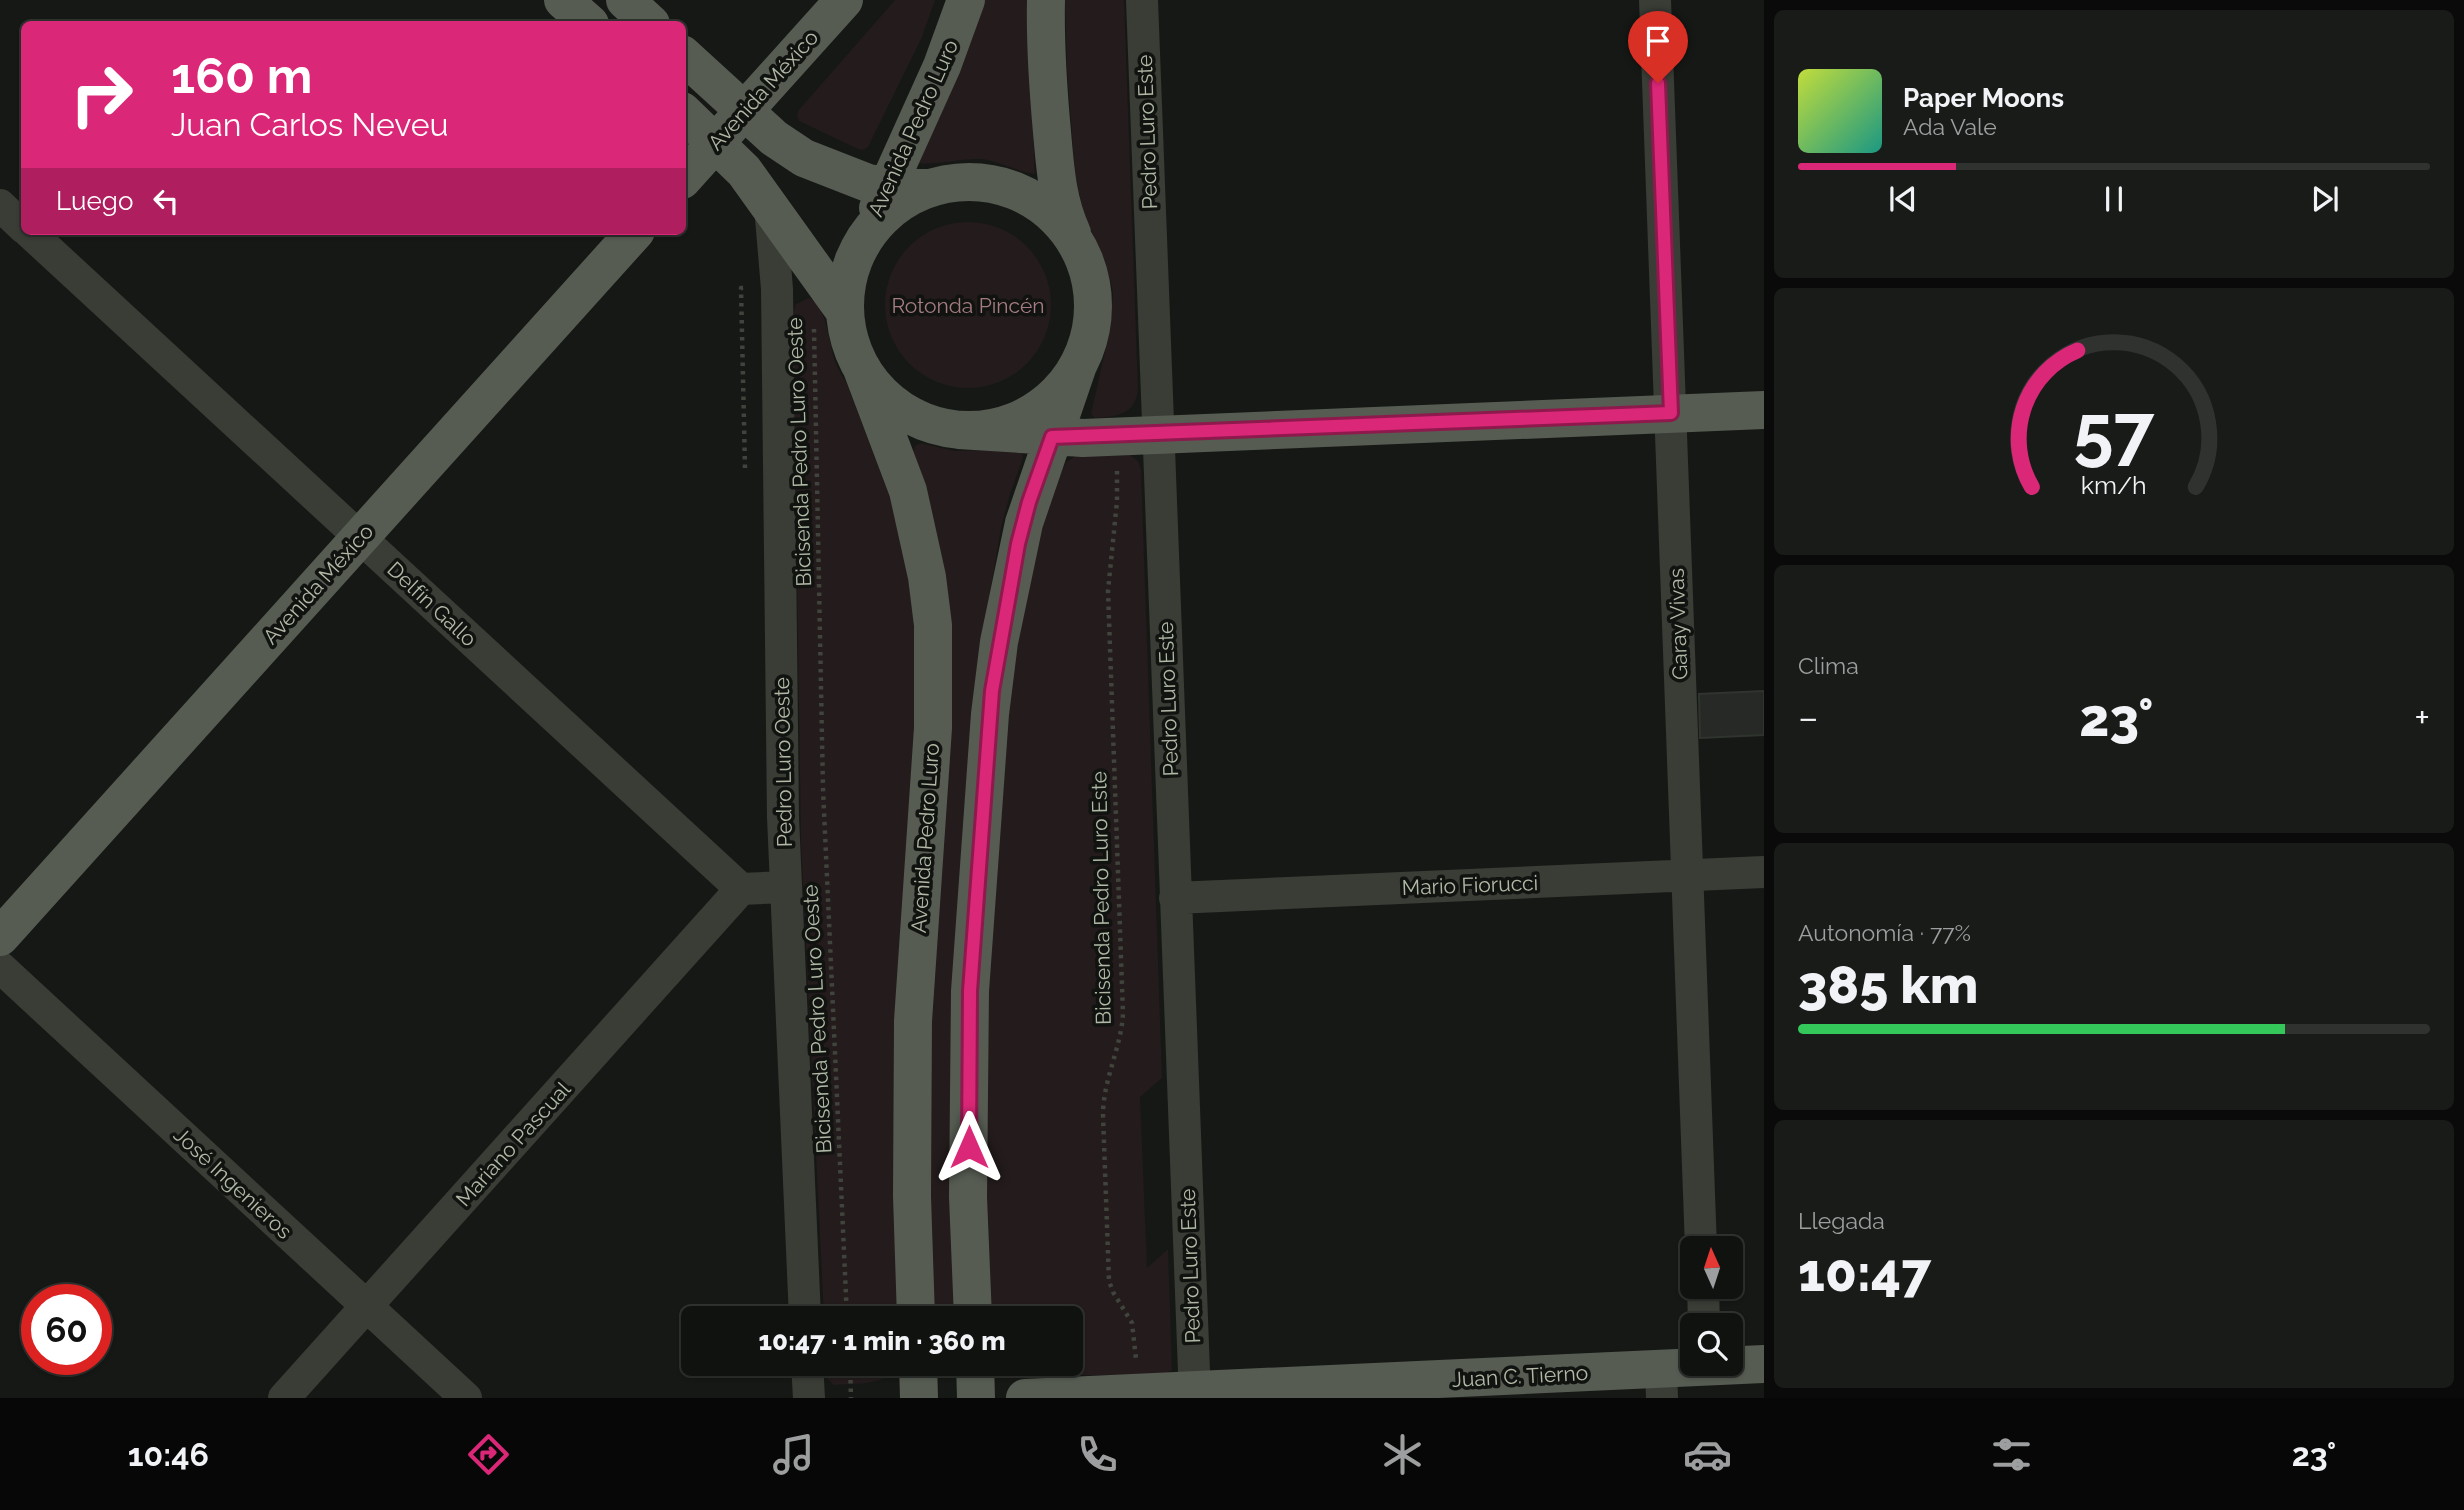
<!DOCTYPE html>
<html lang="es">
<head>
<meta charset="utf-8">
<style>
	:root { --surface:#101210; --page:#191b19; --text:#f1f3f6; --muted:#9c9e9f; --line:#303230; --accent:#db2777 }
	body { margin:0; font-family:Raleway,sans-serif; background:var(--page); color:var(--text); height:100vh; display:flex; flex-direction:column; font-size:26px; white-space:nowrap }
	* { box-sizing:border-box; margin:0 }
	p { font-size:23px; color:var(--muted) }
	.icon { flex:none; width:38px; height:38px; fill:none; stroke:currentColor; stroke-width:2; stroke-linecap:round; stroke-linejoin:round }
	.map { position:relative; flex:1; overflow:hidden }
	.side { display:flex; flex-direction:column; gap:10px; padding:10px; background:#090a09; width:700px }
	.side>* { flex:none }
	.hud { position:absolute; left:21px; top:21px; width:665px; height:214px; border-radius:10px; box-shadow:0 2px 5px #0004,0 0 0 2px var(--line); background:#db2777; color:#fff; overflow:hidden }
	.needle { width:46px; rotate:357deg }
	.tools { position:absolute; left:1680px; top:1236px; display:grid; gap:14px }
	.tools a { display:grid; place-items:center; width:63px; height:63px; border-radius:10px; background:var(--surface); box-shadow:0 2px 5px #0004,0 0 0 2px var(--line); font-size:35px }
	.speed { position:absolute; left:21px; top:1284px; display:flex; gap:14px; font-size:35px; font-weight:700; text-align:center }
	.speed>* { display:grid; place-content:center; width:91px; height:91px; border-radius:50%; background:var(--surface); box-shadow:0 2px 5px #0004,0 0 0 2px var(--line); line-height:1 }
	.speed .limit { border:10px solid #d22; background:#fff; color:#111 }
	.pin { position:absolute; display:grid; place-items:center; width:60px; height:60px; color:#fff; margin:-72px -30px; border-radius:50% 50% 50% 0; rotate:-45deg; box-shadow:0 0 7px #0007 }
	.pin .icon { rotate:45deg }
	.me { position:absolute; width:77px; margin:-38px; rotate:0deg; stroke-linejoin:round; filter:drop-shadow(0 0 5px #0008) }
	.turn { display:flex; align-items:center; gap:24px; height:147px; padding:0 35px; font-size:32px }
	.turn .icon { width:91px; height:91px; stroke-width:2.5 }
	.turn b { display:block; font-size:49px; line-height:60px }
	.then { display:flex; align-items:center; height:66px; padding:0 35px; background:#0003; gap:14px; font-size:26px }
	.big { font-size:52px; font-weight:800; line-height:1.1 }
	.side .widget { flex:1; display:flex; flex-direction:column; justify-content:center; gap:10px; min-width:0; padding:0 24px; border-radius:10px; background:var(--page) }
	.side .dial { align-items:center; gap:0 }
	.dial svg { height:182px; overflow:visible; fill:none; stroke:var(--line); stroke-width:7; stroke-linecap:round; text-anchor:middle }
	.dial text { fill:var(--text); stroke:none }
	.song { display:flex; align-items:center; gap:21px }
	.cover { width:84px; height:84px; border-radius:10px; background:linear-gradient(135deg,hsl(70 70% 55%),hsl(170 70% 35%)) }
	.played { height:7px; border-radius:4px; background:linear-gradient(90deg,var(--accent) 25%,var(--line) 25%) }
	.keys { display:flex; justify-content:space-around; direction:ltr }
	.heat { display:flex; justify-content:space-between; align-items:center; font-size:38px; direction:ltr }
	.charge { height:10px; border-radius:5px; background:linear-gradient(90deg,#34c759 77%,var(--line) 0) }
	.trip { position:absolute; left:681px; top:1306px; width:402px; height:70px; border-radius:10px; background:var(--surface); box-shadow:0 2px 5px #0004,0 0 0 2px var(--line); font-weight:800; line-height:70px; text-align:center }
	.tab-bar { display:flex; height:112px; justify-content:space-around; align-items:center; background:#060706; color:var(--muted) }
	.tab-bar .icon { width:49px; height:49px }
	.tab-bar .selected { color:var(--accent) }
	.tab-bar b { font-size:32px; color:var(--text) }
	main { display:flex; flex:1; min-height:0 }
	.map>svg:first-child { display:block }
	.green { fill:#231b1c }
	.building { fill:#262925; stroke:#30342f; stroke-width:2 }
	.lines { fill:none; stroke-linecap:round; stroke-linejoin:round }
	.path { stroke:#40443c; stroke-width:4.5; stroke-dasharray:3.5 5; stroke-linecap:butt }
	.minor { stroke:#393d36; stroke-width:32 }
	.major { stroke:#565c52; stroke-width:38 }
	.route-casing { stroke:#8e194d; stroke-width:18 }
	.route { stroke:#db2777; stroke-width:12 }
	.labels { text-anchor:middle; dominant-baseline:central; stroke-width:7; stroke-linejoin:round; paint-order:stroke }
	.street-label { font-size:21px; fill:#b0b9a6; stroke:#111310 }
	.park-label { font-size:21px; fill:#a57c82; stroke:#111310 }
</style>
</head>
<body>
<main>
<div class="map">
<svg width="1764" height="1398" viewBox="0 0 1764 1398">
	<rect width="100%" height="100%" fill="#161815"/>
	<path class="green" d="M895,0H935L922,37L868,147L863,150L858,149L799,121L797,116L798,111Z
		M985,0H1027L1035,174C1028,175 995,160 981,159C965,158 927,166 919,163L973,36Z
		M1065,0H1124L1138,389C1136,414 1117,417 1095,418L1091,414L1110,329L1113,293L1110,279L1083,210L1075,175L1067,70Z
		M885 305a83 83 0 1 1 166 0a83 83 0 1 1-166 0Z
		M809,298C827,304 829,347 836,364C839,371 843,377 847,384L901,526L917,642L900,1318H824L801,843L793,313L796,304Z
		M921,443L954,451L1015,449L1022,453L1023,458L1010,494L1001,528L976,675L960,1318H930L913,453L915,446Z
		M1130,455L1138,461L1141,470L1162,1078L1140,1097L1147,1268L1168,1249L1172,1370L1163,1375H1011L999,1370L993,1363H1071V1318H988L984,1025L1010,682L1041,525L1059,477L1066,462L1076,456Z
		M826,1363H899C888,1387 856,1383 834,1385L827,1378Z"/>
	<path class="building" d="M1764,691V735L1700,738L1699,694Z"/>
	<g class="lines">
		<path class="path" d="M814,329L823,789L847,1318
			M745,468L741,288H748
			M1117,471V501L1108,591L1123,1014C1121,1048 1103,1080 1103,1115L1109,1281L1113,1292L1132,1323L1136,1359
			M850,1363L851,1398"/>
		<path class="minor" d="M1142,0L1195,1398
			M1655,0L1701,1248
			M0,205L24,228
			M770,206L777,289L783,817L805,1318
			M28,231L741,889L785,887
			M1175,898L1764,872
			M0,967L466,1398
			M1703,1286L1704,1325
			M807,1363L809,1398
			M1661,1369L1662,1398
			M284,1398L741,889"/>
		<path class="major" d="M563,0L590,24
			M625,0L651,24
			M1046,0C1045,44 1048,88 1052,132C1055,166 1057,201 1072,233
			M682,54L774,138L804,158L868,183L901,188H930
			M682,111L744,171L845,312
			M682,180L844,0
			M845 306a124 124 0 1 1 248 0a124 124 0 1 1-248 0Z
			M878,208L942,66L966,0
			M862,369L908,491L927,577L933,625V728L913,1021L912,1196L916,1318
			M959,430L1083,438L1764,410
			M0,937L636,231
			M973,1318L968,1197L970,991L990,714L999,642L1024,523L1078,365
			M918,1363L919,1398
			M975,1363L976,1398
			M1025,1398L1764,1364"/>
	</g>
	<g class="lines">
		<defs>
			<path id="route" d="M969,1147L970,991L992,691L1018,544L1029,502L1052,437L1671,413L1658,83"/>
		</defs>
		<use href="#route" class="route-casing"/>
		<use href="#route" class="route"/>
	</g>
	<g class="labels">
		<g class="street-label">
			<text transform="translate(763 90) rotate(-48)">Avenida México</text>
			<text transform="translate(913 128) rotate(-66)">Avenida Pedro Luro</text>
			<text transform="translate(1147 132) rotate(-92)">Pedro Luro Este</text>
			<text transform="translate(799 452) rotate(-92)">Bicisenda Pedro Luro Oeste</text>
			<text transform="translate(318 584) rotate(-48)">Avenida México</text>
			<text transform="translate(432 604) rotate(43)">Delfín Gallo</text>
			<text transform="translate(1678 624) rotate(-92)">Garay Vivas</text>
			<text transform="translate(1168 699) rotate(-92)">Pedro Luro Este</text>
			<text transform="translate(783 762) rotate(-91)">Pedro Luro Oeste</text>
			<text transform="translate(925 838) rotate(-86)">Avenida Pedro Luro</text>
			<text transform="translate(1470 885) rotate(-2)">Mario Fiorucci</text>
			<text transform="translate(1101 898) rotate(-91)">Bicisenda Pedro Luro Este</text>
			<text transform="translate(817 1019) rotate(-93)">Bicisenda Pedro Luro Oeste</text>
			<text transform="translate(513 1144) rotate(-48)">Mariano Pascual</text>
			<text transform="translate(233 1183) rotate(43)">José Ingenieros</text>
			<text transform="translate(1190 1266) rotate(-92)">Pedro Luro Este</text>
			<text transform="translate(1520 1376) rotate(-3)">Juan C. Tierno</text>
		</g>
		<g class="park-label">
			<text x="968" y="305">Rotonda Pincén</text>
		</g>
	</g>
</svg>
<div class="tools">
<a><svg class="needle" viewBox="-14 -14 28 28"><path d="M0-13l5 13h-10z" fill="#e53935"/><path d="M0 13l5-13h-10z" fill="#9c9e9f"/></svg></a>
<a><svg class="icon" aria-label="search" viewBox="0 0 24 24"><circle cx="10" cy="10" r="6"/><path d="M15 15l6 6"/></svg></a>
</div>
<div class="speed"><div class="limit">60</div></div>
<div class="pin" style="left:1658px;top:83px;background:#d93025"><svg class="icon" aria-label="arrive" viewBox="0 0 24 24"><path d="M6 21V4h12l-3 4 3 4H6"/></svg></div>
<svg class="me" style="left:969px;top:1147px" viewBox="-20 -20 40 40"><path d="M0-17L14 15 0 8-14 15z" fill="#db2777" stroke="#fff" stroke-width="4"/></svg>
<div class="trip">10:47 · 1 min · 360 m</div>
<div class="hud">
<div class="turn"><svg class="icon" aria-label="right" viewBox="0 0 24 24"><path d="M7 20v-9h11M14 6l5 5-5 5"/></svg><div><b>160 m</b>Juan Carlos Neveu</div></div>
<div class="then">Luego<svg class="icon" aria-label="left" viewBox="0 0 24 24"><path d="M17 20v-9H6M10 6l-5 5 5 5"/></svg></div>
</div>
</div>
<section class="side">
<div class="widget">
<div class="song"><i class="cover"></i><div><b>Paper Moons</b><p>Ada Vale</p></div></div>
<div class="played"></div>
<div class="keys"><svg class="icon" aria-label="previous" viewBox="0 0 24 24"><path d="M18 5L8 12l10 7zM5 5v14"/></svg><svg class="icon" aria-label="pause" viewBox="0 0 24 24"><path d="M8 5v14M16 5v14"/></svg><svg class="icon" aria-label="next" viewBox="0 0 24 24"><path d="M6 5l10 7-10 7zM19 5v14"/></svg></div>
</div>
<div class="widget dial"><svg viewBox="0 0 100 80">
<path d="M14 69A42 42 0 1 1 86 69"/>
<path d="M14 69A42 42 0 0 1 34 9" stroke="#db2777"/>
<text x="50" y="56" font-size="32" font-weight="700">57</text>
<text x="50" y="72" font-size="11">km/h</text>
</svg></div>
<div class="widget"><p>Clima</p>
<div class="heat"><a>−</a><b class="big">23°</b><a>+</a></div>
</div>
<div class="widget"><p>Autonomía · 77%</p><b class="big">385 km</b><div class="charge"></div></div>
<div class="widget"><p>Llegada</p><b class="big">10:47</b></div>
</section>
</main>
<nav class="tab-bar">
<b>10:46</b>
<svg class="icon selected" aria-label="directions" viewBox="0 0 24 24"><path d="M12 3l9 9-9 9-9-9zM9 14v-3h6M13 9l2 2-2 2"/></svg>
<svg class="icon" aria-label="music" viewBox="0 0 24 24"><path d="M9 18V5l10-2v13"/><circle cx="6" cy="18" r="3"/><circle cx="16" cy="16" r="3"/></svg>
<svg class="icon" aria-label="phone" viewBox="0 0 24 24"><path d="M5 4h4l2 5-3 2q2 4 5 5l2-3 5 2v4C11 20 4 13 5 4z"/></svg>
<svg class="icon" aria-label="climate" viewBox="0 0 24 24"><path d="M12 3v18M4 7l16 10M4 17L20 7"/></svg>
<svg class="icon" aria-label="car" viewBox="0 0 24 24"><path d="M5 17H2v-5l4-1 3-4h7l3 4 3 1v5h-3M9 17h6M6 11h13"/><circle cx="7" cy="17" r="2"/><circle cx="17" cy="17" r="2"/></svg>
<svg class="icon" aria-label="filters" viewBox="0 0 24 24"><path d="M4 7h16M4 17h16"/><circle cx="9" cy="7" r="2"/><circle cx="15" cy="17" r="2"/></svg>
<b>23°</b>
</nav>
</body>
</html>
